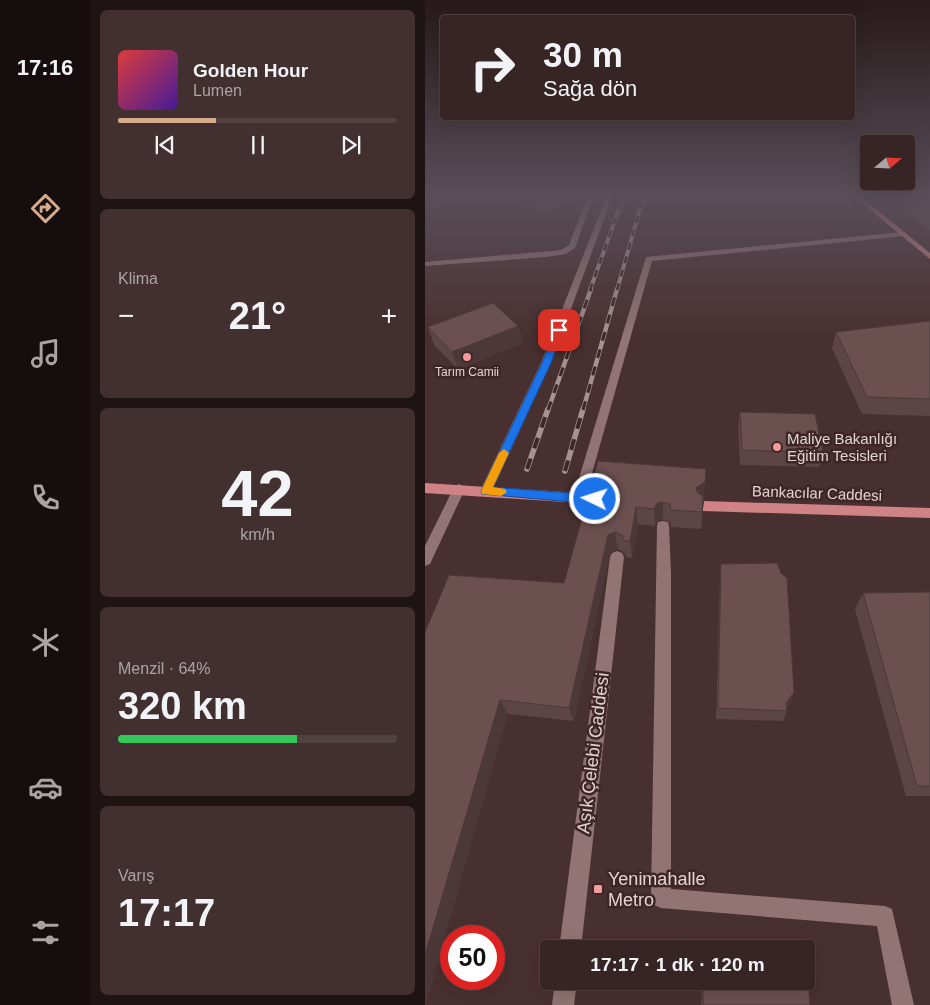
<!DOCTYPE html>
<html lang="tr">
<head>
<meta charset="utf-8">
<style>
	:root { --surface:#372424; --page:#423031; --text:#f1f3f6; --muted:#aaa4a6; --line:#514141; --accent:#d6ab8b }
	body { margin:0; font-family:Arial,sans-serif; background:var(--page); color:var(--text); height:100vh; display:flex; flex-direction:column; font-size:19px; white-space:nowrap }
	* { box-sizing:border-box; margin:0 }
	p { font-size:16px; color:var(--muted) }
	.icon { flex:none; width:28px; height:28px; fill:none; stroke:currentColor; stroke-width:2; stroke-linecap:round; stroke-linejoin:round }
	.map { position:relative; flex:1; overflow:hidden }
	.panel { display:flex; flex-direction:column; gap:10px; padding:10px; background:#1e1414; width:335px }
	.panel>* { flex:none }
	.banner { position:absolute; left:15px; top:15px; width:415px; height:105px; border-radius:5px; box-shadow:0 5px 20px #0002,0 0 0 1px var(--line); background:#372424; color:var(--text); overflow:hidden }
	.needle { width:32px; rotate:71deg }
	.tools { position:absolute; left:435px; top:135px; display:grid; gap:10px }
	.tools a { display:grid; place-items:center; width:55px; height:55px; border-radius:5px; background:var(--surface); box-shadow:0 5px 20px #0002,0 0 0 1px var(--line); font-size:25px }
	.speed { position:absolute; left:15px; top:925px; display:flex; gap:10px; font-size:25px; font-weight:700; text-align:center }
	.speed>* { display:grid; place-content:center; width:65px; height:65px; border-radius:50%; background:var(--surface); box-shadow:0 5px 20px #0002,0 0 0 1px var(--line); line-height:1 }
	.speed .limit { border:8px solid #d22; background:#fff; color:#111 }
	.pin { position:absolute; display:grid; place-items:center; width:42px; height:42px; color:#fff; margin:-21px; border-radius:10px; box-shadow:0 2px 8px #0006 }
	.me { position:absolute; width:55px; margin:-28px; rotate:274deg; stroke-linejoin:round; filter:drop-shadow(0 0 4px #0008) }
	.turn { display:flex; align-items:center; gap:18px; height:105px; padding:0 20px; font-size:22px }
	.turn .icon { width:65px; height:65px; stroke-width:2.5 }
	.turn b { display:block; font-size:35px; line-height:42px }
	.big { font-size:38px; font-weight:800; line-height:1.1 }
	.panel .card { flex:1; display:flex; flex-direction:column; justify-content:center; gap:8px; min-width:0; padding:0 18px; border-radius:8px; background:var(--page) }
	.panel .dial { align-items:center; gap:0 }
	.dial b { font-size:65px; line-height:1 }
	.song { display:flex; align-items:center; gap:15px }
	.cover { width:60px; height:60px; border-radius:8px; background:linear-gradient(135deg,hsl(0 70% 55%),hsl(260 70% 35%)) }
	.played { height:5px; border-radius:2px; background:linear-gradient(90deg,var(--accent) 35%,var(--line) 35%) }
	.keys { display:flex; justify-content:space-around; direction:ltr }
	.heat { display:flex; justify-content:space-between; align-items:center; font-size:28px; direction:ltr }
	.charge { height:8px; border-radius:4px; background:linear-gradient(90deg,#34c759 64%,var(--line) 0) }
	.trip { position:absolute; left:115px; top:940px; width:275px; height:50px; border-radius:5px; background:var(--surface); box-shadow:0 5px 20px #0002,0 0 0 1px var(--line); font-weight:800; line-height:50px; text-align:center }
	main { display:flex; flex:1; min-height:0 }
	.tab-bar { display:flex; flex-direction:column; width:90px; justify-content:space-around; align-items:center; background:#160e0e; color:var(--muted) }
	.tab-bar .icon { width:35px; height:35px }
	.tab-bar .active { color:var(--accent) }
	.tab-bar b { font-size:22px; color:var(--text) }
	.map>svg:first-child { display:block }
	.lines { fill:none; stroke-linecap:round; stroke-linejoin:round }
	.minor { fill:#927474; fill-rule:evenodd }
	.major { fill:#cf8384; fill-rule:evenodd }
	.rail-far2-casing { stroke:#a69292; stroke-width:4 }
	.rail-far1-casing { stroke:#a69292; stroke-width:4.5 }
	.rail-casing { stroke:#a69292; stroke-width:5.5 }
	.rail-far2 { stroke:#3f2626; stroke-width:2.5; stroke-dasharray:7; stroke-linecap:butt }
	.rail-far1 { stroke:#3f2626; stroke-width:3; stroke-dasharray:9; stroke-linecap:butt }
	.rail { stroke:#3f2626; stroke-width:4; stroke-dasharray:11; stroke-linecap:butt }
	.wall { fill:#5d4545 }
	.shaded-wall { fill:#4c3838 }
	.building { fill:#6c5050; stroke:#4c3838 }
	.route { fill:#1a73e8; stroke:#114b97 }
	.slow { fill:#f59e0b }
	.poi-dot { fill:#f59b9b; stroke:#3f2626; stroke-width:2 }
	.labels { text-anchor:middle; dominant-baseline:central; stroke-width:5; stroke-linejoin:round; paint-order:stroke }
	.far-poi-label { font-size:12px; fill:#e3d2d2; stroke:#3f2626 }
	.poi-label { font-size:15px; fill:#e3d2d2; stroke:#3f2626; text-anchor:start }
	.street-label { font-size:15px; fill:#e3d2d2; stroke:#3f2626 }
	.near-street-label { font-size:18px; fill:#e3d2d2; stroke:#3f2626 }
	.near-poi-label { font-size:18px; fill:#e3d2d2; stroke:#3f2626; text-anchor:start }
</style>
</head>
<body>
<main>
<nav class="tab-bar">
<b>17:16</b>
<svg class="icon active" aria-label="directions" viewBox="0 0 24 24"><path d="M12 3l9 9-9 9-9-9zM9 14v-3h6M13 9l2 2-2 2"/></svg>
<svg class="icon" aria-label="music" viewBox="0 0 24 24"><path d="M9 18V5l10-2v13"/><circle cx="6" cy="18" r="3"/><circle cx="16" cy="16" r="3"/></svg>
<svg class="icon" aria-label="phone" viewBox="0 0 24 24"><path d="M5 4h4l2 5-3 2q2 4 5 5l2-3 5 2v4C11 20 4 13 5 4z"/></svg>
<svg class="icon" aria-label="climate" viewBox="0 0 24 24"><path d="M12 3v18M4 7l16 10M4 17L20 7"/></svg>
<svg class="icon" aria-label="car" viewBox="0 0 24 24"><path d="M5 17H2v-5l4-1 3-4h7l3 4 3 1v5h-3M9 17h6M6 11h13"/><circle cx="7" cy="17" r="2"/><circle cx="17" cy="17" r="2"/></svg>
<svg class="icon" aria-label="filters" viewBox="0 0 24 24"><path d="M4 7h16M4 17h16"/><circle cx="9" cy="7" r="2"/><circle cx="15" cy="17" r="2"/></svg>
</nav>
<section class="panel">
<div class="card">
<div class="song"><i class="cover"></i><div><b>Golden Hour</b><p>Lumen</p></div></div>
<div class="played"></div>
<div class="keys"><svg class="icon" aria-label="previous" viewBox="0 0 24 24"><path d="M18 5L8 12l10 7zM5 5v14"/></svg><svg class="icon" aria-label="pause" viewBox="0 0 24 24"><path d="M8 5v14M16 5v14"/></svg><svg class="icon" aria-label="next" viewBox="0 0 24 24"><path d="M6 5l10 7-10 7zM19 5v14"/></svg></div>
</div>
<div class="card"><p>Klima</p>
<div class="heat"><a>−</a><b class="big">21°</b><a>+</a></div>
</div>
<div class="card dial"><b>42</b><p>km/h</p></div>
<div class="card"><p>Menzil · 64%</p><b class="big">320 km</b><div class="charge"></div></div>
<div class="card"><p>Varış</p><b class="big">17:17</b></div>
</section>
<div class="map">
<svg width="505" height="1005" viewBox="0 0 505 1005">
	<rect width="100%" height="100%" fill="#493030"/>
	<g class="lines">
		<path class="minor" d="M163,195H169L150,248L141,254L121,257L0,266V262L136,250L144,245Z
			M182,195H188L126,363L67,491L65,494H57L55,491L116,363Z
			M477,232H480V236L227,261L160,498L158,501H150L148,498L221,257Z
			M34,484L38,486L40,489L5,564L0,566V546L28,489L30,486Z
			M238,521L243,522L244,526L246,573V889L460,906L467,909L489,1005H467L452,926L236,908L229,905L226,898L232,526L233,522Z
			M192,551L197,553L199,557L156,949H134L185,557L187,553Z
			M130,981H152L149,1005H127Z"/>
		<path class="major" d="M427,195H434L505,253V259Z
			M0,483L170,494L174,496L176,499L174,502L170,504L0,493Z
			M278,501L505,508V518L278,511L274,509L272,506L274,503Z"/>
		<defs>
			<path id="rail-far2" d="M165,290L199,195
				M192,290L219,195"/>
			<path id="rail-far1" d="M123,410L166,289
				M158,410L192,289"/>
			<path id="rail" d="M102,469L123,409
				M140,471L158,409"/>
		</defs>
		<use href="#rail-far2" class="rail-far2-casing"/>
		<use href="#rail-far1" class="rail-far1-casing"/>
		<use href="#rail" class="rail-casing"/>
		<use href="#rail-far2" class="rail-far2"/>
		<use href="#rail-far1" class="rail-far1"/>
		<use href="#rail" class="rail"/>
	</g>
	<path class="wall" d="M79,195H151L152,199L122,212Z
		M458,195H505V231Z
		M505,321V416L437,414L407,348L411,332Z
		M93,326L98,343L33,369L9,345L3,327Z
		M315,412L398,453L394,467L315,465L313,426Z
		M169,475L279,499L276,529L246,527L245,522L238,519L233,520L230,526L213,524L207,558L201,557L199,552L193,549L185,552L149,721L83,714L0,632L139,583L171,487Z
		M296,564L369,692L365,703L361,708L362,711L358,721L291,719L295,577Z
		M505,592V796H481L430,609L438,593Z
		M277,981H381L385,1005H276Z"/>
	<path class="shaded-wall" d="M5,195H42L0,214V197Z
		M124,195H151L152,199L122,212L119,197Z
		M93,326L98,343L33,369L27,352Z
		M281,469L279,499L276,529L277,512L270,505L271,488Z
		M238,502V519L233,520L230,526L229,509L232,503Z
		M211,507L213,524L207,558L205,541Z
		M190,532L193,549L185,552L149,721L144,708L183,535Z
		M369,692L365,703L359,711L361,703Z
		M75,700L83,714L1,1005H0V955Z"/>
	<path class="building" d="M114,195H124L119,197Z
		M474,195H505V218Z
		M68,303L93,326L27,352L3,327Z
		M505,321V399L442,397L411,332Z
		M315,412L390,414L398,453L317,450Z
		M173,461L281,469L280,482L271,488L273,493L278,496L277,512L246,510L245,504L238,502L232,503L229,509L211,507L205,541H199L197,535L190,532L183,535L144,708L75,700L0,955V632L24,575L139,583L165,489L172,486L175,483L173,478L169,475Z
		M352,563L356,573L362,578L369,692L361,703L362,711L293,708L296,564Z
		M505,592V786H492L438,593Z
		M367,945L368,949H279V947Z
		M381,978L383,979L385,1005H278V981H381Z"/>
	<linearGradient id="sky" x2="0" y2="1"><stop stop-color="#281a1a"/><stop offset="0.58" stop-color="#594e59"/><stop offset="1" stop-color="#594e59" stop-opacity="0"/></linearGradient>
	<rect width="505" height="336" fill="url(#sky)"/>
	<path class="route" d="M134,327L138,330L126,363L68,487L170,495L176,499L170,504L57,494L56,491L117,363L130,330Z"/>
	<path class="slow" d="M79,449L84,453L68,487L80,489L82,492L76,496L57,494L56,491L74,453Z"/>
	<g class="poi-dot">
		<circle cx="42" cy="357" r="5"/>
		<circle cx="352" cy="447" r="5"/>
		<rect x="168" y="884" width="10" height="10" rx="2.5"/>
	</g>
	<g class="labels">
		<g class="far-poi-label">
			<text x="42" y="372">Tarım Camii</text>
		</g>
		<g class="poi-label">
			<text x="362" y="438">Maliye Bakanlığı<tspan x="362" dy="17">Eğitim Tesisleri</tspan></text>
		</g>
		<g class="street-label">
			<text transform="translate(392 493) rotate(2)">Bankacılar Caddesi</text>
		</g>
		<g class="near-street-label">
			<text transform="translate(168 753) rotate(-83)">Aşık Çelebi Caddesi</text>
		</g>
		<g class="near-poi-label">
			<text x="183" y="879">Yenimahalle<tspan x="183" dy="21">Metro</tspan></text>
		</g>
	</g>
</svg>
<div class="tools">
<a><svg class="needle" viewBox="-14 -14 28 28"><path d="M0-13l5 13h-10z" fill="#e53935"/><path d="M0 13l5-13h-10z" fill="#aaa4a6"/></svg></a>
</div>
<div class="speed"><div class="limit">50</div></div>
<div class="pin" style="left:134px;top:330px;background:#d93025"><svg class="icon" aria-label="arrive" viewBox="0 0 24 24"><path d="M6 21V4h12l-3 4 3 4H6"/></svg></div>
<svg class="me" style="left:170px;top:499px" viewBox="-20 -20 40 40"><circle r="17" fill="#1a73e8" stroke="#fff" stroke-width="3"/><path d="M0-11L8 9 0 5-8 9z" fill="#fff"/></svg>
<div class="trip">17:17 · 1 dk · 120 m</div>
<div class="banner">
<div class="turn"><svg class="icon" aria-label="right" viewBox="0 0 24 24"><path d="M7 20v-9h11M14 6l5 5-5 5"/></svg><div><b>30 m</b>Sağa dön</div></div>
</div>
</div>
</main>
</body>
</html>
